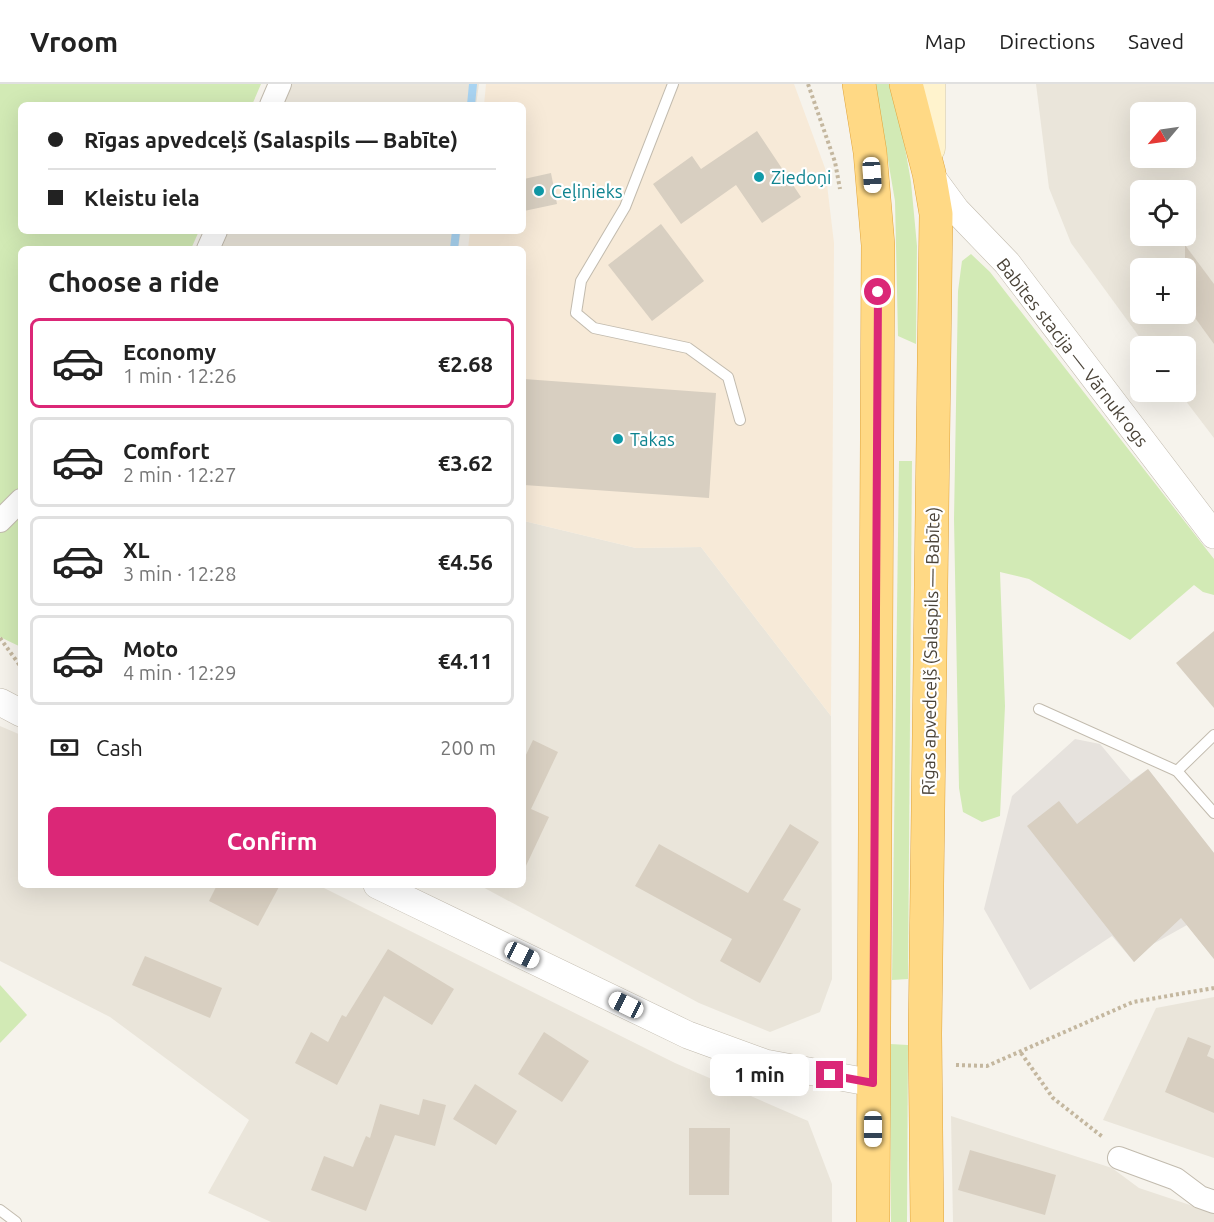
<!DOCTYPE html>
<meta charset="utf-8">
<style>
body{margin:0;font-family:Ubuntu,sans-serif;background:#f2f2f2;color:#222;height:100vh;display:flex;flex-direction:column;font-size:22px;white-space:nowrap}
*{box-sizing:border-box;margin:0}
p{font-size:20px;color:#767676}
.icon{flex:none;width:33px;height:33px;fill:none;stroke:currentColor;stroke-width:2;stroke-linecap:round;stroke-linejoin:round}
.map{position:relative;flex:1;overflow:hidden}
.drawer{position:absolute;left:18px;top:162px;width:508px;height:642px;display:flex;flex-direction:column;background:#fff;border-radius:9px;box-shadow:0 6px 24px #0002}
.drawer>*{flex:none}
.top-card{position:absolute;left:18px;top:18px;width:508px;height:132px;border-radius:9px;box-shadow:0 6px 24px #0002;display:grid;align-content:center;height:132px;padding:0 30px;background:#fff}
.needle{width:39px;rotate:241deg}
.controls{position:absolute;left:1130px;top:18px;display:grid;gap:12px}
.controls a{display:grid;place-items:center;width:66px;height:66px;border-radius:9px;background:#fff;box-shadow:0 6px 24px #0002;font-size:30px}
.end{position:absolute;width:27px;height:27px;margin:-14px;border:8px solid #db2777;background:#fff;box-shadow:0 0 0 3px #fff}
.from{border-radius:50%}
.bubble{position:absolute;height:42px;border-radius:9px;background:#fff;box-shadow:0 6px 24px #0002;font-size:20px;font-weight:600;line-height:42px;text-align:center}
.car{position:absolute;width:18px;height:36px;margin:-18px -9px;border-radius:8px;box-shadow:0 0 4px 2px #0007;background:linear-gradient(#fff 24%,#345 0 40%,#fff 0 76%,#345 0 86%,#fff 0)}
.top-card b{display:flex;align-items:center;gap:21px;height:57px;font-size:22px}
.top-card b+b{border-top:2px solid #e0e0e0}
.top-card i{width:15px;height:15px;background:#222}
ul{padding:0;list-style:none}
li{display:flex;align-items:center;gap:18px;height:90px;margin:0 12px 9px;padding:0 18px;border:3px solid #e0e0e0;border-radius:9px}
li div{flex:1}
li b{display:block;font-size:22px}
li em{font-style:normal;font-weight:600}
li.active{border-color:#db2777}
li>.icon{width:54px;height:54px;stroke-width:1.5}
h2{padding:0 30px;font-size:27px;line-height:72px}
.pay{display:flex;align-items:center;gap:15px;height:66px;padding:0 30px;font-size:22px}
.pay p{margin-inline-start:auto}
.button{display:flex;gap:12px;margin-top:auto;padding:12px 30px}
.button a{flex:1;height:69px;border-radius:9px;background:#db2777;color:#fff;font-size:24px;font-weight:600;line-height:69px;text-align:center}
header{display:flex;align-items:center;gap:36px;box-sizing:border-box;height:84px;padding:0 30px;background:#fff;border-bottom:2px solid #e0e0e0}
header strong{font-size:28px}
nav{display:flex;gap:33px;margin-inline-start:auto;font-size:21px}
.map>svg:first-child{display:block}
.residential{fill:#eae5da;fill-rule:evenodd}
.commercial{fill:#f7ead8}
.industrial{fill:#e6e2dd}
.green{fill:#d2eab5}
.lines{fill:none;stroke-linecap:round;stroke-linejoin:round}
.stream{stroke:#a9d4f2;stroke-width:8}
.building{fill:#d8cfc1}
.service-casing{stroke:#c2bbae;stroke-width:12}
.minor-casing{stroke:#c2bbae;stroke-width:24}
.tertiary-casing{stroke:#c2bbae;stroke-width:28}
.secondary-casing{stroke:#d6c79b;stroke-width:33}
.trunk-casing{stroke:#e0a43c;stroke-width:34}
.path{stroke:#c4b79f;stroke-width:4;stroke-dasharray:3 3;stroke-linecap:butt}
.service{stroke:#fff;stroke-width:10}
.minor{stroke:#fff;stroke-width:22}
.tertiary{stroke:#fff;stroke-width:27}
.secondary{stroke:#fff3cd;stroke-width:32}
.trunk{stroke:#ffd985;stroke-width:33}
.route{stroke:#db2777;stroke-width:8}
.culture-dot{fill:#0f9aa8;stroke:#fff;stroke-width:2}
.labels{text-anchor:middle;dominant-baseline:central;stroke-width:4.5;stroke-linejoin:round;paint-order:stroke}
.culture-label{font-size:18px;fill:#0d838f;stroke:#fff;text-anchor:start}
.street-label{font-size:18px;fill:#4b4439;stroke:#fff}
</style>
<header>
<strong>Vroom</strong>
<nav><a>Map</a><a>Directions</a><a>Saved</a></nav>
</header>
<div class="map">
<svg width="1214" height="1138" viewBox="0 0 1214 1138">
<rect width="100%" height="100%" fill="#f6f3ec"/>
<g class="residential">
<polygon points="291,0 479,0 476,21 282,21"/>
<path d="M1036 0H1214V354L1179 308H1185V262H1146L1071 159 1049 104ZM1140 28H1185V74H1140ZM1140 106H1185V152H1140ZM1140 184H1185V230H1140Z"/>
<polygon points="228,147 461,147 458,165 220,165"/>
<polygon points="524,437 636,464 701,463 831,632 832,895 820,928 770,948 699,919 479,801 524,801"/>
<polygon points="0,642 21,651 21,801 318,801 675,979 808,1037 832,1100 832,1138 271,1138 208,1109 249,1036 110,933 0,877"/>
<polygon points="1214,913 1214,1074 1103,1036 1156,924"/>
<polygon points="951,1032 1112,1084 1139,1104 1214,1129 1214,1138 953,1138"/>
</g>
<polygon class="commercial" points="486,0 794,0 825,84 834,159 831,632 701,463 636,464 524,437 524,165 468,165 470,147 524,147 524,21 484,21"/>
<polygon class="industrial" points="1075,655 1100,660 1131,697 1148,685 1214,769 1214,875 1187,841 1153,860 1134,878 1112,852 1030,906 984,825 1012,712"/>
<g class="green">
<polygon points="0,0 261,0 252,21 21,21 21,147 199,147 191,165 21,165 21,563 0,553"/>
<polygon points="875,0 894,0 911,98 917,162 916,260 898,252 895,117"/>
<polygon points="971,170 990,188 1214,475 1214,511 1203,508 1194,501 1130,556 1029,495 1000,488 1005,622 1000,732 982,738 963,728 959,704 954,435 958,207 962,177"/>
<polygon points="899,377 912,377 908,895 892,896"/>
<polygon points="0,901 27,931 0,959"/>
<polygon points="890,960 908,961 907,1138 891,1138"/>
</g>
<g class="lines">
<g class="stream">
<polyline points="471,21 473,0"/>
<polyline points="454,165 456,147"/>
</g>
</g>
<g class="building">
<polygon points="757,47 801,113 762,139 736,101 681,140 653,100 692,72 701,85"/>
<polygon points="551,89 557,120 524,127 524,95"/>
<polygon points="661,140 704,197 652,237 608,181"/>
<polygon points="1185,161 1214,200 1214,260 1185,220"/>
<polygon points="524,295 716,309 709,414 524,401"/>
<polygon points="1214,547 1214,624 1176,579"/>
<polygon points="533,656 558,668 531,725 549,733 524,786 524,675"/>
<polygon points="1148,685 1214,769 1214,875 1181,834 1134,878 1027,742 1059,717 1077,740"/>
<polygon points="790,740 819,758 783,816 801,825 760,899 720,877 732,855 635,802 659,760 748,809"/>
<polygon points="217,801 280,801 258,842 209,817"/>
<polygon points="388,865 454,905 432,941 384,912 337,1001 295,979 311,948 328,958 342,931 346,933"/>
<polygon points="145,872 222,904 210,934 132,901"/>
<polygon points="544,948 589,977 562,1018 518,990"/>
<polygon points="1188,953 1211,962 1207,972 1214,975 1214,1029 1165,1008"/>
<polygon points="475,1000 517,1027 496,1061 453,1035"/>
<polygon points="423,1015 446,1021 435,1062 395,1051 366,1127 311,1106 324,1072 353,1083 366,1052 370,1054 380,1020 419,1031"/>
<polygon points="689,1044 730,1044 729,1111 689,1111"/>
<polygon points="970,1066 1056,1091 1045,1131 958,1106"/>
</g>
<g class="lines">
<g class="service-casing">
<g id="service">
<polyline points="673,0 625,123 581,197 576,229 594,244 688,264 728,293 740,336"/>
<polyline points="1039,625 1177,687 1214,729"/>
<polyline points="1177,687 1214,651"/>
<polyline points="0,1126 16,1138"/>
</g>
</g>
<g class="minor-casing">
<g id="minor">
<polyline points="271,21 280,0"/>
<polyline points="208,165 216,147"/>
<polyline points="0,437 21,416"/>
<polyline points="1119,1074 1176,1095 1200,1113 1214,1118"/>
</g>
</g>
<g class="tertiary-casing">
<g id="tertiary">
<polyline points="931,92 956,126 1007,179 1214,451"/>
<polyline points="0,618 21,629"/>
<polyline points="377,801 688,951 765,979 873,999"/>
</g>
</g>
<g class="secondary-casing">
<polyline id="secondary" points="929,64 929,0"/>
</g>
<g class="trunk-casing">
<g id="trunk">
<polyline points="859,0 870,68 878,161 873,1138"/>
<polyline points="906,0 929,89 936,130 925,950 927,1138"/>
</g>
</g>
<g class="path">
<polyline points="808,0 835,78 840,105"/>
<polyline points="0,554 21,583"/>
<polyline points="1021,969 1053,1014 1104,1054"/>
<polyline points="956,981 987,982 1133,918 1214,904"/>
</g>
<use href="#service" class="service"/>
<use href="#minor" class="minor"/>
<use href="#tertiary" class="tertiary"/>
<use href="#secondary" class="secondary"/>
<use href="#trunk" class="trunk"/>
</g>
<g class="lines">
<polyline class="route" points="830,991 873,999 878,208"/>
</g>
<g class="culture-dot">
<circle cx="759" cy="93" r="6"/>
<circle cx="539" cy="107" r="6"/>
<circle cx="618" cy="355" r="6"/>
</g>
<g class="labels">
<g class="culture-label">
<text x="771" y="93">Ziedoņi</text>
<text x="551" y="107">Ceļinieks</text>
<text x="630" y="355">Takas</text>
</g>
<g class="street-label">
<text transform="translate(1073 268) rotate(52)">Babītes stacija — Vārnukrogs</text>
<text transform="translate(930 567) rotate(-89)">Rīgas apvedceļš (Salaspils — Babīte)</text>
</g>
</g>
</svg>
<div class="controls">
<a><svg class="needle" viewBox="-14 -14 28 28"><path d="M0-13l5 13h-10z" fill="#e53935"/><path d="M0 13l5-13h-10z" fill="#767676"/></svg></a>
<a><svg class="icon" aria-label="locate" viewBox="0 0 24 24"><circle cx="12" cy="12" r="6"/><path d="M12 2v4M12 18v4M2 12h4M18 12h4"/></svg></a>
<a>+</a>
<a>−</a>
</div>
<i class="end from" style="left:878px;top:208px"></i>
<i class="end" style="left:830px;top:991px"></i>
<div class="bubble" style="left:710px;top:970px;width:99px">1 min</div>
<i class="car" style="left:872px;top:91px;rotate:176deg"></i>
<i class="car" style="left:522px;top:871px;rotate:116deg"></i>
<i class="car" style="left:626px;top:921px;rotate:296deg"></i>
<i class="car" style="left:873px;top:1045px;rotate:180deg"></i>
<div class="top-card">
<b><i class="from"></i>Rīgas apvedceļš (Salaspils — Babīte)</b>
<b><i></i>Kleistu iela</b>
</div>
<section class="drawer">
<h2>Choose a ride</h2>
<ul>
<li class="active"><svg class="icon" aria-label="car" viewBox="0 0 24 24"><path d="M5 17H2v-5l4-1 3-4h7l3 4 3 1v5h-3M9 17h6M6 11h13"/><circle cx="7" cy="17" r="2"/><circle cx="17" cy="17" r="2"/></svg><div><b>Economy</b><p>1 min · 12:26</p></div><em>€2.68</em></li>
<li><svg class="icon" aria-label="car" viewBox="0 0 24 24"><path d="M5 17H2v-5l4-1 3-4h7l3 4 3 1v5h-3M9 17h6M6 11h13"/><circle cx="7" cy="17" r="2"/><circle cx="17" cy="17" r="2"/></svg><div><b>Comfort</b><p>2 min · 12:27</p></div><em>€3.62</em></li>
<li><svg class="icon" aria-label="car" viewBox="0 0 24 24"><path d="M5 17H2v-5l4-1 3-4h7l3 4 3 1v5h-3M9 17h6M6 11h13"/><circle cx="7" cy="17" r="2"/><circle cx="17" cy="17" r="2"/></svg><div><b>XL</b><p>3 min · 12:28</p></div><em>€4.56</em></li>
<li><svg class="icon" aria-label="car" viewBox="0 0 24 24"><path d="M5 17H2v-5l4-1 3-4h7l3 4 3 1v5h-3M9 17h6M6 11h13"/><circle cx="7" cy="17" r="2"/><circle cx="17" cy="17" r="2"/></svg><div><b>Moto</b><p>4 min · 12:29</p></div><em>€4.11</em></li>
</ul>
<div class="pay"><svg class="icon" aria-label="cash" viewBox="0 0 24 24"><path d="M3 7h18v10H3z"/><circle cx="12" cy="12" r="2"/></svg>Cash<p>200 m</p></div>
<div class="button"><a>Confirm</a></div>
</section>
</div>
